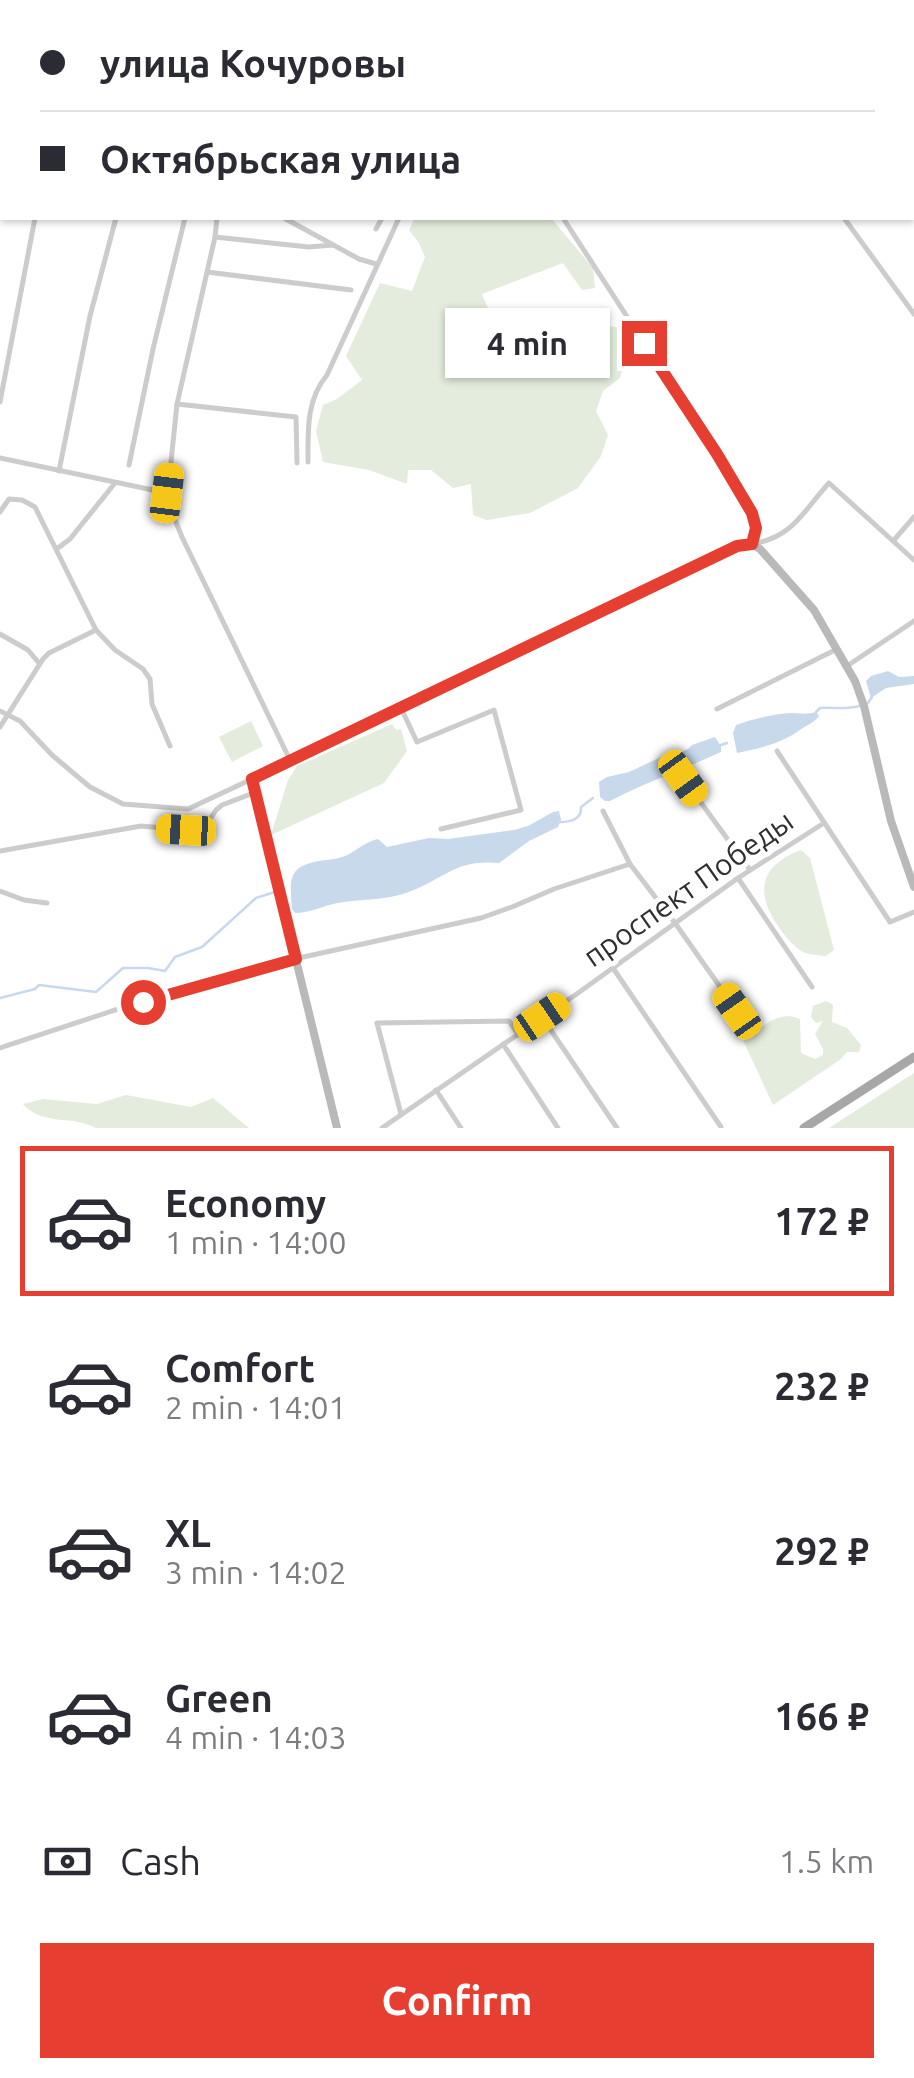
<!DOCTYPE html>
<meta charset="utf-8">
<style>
body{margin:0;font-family:Ubuntu,sans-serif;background:#f2f2f3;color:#2b2b33;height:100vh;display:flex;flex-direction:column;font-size:38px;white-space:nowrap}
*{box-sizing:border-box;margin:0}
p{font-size:32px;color:#7c7c81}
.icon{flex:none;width:55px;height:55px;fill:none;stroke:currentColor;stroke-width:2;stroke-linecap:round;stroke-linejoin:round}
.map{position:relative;height:1128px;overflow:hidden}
.side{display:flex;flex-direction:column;background:#fff;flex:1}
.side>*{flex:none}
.guide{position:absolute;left:0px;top:0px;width:915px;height:220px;box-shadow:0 2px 8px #0004;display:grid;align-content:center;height:220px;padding:0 40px;background:#fff}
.end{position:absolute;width:45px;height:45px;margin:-22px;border:12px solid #e63e30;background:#fff;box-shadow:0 0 0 5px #fff}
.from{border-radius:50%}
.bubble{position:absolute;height:70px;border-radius:0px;background:#fff;box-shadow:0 2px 8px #0004;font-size:32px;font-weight:600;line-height:70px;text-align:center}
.car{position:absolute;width:30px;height:60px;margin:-30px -15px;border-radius:12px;box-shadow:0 0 8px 2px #0007;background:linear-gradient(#f5c518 24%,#345 0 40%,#f5c518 0 76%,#345 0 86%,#f5c518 0)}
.guide b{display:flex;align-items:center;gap:35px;height:95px;font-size:38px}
.guide b+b{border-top:2px solid #e1e1e2}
.guide i{width:25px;height:25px;background:#2b2b33}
ul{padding:18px 0 0;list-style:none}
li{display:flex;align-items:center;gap:30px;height:150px;margin:0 20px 15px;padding:0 20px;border:5px solid transparent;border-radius:0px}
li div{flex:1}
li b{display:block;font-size:38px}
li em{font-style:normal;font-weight:600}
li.on{border-color:#e63e30}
li>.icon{width:90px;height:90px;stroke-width:1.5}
.pay{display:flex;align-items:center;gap:25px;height:110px;padding:0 40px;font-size:38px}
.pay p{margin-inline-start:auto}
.primary-button{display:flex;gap:20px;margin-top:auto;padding:20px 40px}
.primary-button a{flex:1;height:115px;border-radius:0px;background:#e63e30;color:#fff;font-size:40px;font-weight:600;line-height:115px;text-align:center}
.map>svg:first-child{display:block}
.green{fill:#e3ecdd}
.water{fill:#c9d9ec}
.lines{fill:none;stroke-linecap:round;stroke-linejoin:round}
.stream{stroke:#c9d9ec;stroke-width:2.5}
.street{stroke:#ccc;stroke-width:5}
.secondary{stroke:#b9b9b9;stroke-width:8}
.primary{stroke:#a7a7a7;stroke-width:9}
.route{stroke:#e63e30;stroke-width:12}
.labels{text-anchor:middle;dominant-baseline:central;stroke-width:10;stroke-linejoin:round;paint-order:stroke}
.street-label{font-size:30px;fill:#2f2f2f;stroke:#fff}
</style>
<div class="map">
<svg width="914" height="1128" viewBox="0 0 914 1128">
<rect width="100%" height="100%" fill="#fff"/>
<g class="green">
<polygon points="415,218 551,218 593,268 595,288 582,290 563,263 482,294 505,348 585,322 634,330 620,378 603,391 596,411 608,435 601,456 578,488 530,513 487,520 473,515 471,484 453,488 431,470 408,470 407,484 369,470 323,462 316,431 323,405 337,399 362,380 346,356 380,283 412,291 425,257 419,243 409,230"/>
<polygon points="251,721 263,746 232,762 219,737"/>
<polygon points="392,724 396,730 401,729 407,751 384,783 271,835 288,780 297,766"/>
<path d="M801 850 810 858 834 950 826 956C819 955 809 955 803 952 792 946 783 933 776 923 754 889 763 864 801 850Z"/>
<path d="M826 1001 833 1005 832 1022 847 1028 861 1045 859 1052H847L841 1059 773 1105 743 1040C762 1028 778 1009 800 1019L801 1053 815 1059 823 1055V1049L815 1034 823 1021 816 1023 811 1017 813 1006Z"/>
<polygon points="914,1073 914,1128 829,1128"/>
<path d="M126 1095 191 1107 213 1098 249 1128H96C72 1115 42 1126 23 1104L43 1099 97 1104Z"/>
</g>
<g class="water">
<polygon points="888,671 899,677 914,676 914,684 886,688 871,698 866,681 871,676"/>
<path d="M816 712 819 716C813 724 808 724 800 730 780 744 761 748 737 753L733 733 736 725C752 719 771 715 789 713 799 713 806 715 816 712Z"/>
<path d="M715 737 721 746V752C685 769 646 782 610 801H605L600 797 599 782 607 777 629 772 663 756H673L688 749 692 745Z"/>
<path d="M559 811 561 820 558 827 529 841 499 863C456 859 447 877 411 891 384 902 359 898 333 904 320 907 309 913 295 913L292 909C289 875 289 865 326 860 332 859 336 859 342 857 356 853 361 843 378 839L387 847 429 838 448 839 514 830 528 826 553 812Z"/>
</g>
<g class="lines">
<g class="stream">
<polyline points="81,0 82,2"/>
<polyline points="868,703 872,697"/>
<path d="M816 712 820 708C835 707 845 710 859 706"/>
<polyline points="721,745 727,743"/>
<path d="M560 822C571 822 582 819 581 807L593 798"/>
<polyline points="0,998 35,989 39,985 96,992 123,968 148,968 165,971 175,957 202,947 256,898 275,892"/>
</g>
<g class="street">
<polyline points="383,0 388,2"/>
<polyline points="449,0 451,2"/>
<polyline points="496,0 497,2"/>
<polyline points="547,0 548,2"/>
<polyline points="245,2 247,0"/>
<polyline points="217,218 215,237 177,404 167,500 182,537 290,760"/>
<polyline points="284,218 359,259 376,264"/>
<path d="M563 218 737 486C748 506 760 522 752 544 794 537 803 511 829 483L914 560"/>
<polyline points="844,218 914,314"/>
<polyline points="376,229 382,218"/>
<polyline points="215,237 309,247 333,245"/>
<polyline points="207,272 351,290"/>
<polyline points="0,402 35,218"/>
<polyline points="177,404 296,417 297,463"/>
<polyline points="0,458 167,493"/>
<path d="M308 462C308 431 306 400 327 375L399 218"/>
<polyline points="129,465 153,349 185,218"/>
<polyline points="59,471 90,316 116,218"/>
<polyline points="0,512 9,499 22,500 35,507 96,630 115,650 143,669 150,679 152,704 170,746"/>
<polyline points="894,540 914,517"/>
<polyline points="58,548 70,539 115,483"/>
<polyline points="0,634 28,650 39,663"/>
<polyline points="847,666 914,621"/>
<polyline points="401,708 417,742 494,710 521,810 441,829"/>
<polyline points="717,709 837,649"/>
<polyline points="0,711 20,721 52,755 90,787 123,804 188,809 252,779"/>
<polyline points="0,727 43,659 49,653 96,630"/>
<polyline points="777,751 890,922 914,912"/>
<polyline points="683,778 750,870"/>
<polyline points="603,811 630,864 675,923 737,1011"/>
<polyline points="0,851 141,826 187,830 200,827 207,824 216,810 222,805 256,792"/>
<polyline points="738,878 812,987"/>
<polyline points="0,891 24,900 47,903"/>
<polyline points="613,968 721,1127"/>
<polyline points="542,1017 617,1128"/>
<polyline points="503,1044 558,1128"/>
<polyline points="0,1048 112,1011 276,963 481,918 512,907 554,889 630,864"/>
<polyline points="436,1090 461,1128"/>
<polyline points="401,1114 377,1023 509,1021 518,1034"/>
<polyline points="382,1128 578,993 738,878 824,823"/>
</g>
<polyline class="secondary" points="337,1128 252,779 737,546 752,544 760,549 814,610 855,681 864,706 891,821 914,887"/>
<polyline class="primary" points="804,1128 914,1057"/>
</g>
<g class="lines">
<polyline class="route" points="143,1002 296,959 252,779 737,546 752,544 756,528 752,513 717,454 644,343"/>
</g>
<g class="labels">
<g class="street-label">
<text transform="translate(688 888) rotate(-35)">проспект Победы</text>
</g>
</g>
</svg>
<i class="end from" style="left:143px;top:1002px"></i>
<i class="end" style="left:644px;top:343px"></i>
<div class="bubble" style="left:445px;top:308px;width:165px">4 min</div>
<i class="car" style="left:167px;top:493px;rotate:7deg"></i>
<i class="car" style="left:683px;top:778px;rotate:144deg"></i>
<i class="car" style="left:186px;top:830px;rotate:273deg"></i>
<i class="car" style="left:737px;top:1011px;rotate:325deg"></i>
<i class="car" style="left:542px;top:1017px;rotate:56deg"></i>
<div class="guide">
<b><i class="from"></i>улица Кочуровы</b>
<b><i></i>Октябрьская улица</b>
</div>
</div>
<section class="side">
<ul>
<li class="on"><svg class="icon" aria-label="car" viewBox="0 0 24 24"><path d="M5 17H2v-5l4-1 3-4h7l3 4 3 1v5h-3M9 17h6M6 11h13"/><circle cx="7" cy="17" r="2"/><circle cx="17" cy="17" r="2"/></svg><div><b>Economy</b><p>1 min · 14:00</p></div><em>172 ₽</em></li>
<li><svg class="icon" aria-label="car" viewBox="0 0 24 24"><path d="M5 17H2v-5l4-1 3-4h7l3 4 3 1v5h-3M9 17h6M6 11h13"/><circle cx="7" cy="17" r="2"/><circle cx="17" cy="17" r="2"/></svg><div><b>Comfort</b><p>2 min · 14:01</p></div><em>232 ₽</em></li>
<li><svg class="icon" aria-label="car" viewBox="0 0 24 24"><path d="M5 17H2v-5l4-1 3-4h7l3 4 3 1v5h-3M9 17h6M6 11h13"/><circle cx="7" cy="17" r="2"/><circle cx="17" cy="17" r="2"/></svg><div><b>XL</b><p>3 min · 14:02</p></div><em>292 ₽</em></li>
<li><svg class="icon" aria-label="car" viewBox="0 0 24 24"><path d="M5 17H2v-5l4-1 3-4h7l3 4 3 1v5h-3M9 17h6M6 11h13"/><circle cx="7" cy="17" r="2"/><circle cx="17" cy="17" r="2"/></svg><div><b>Green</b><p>4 min · 14:03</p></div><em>166 ₽</em></li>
</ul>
<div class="pay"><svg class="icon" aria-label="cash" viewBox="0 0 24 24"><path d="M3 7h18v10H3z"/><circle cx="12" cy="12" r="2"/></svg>Cash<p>1.5 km</p></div>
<div class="primary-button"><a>Confirm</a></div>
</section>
